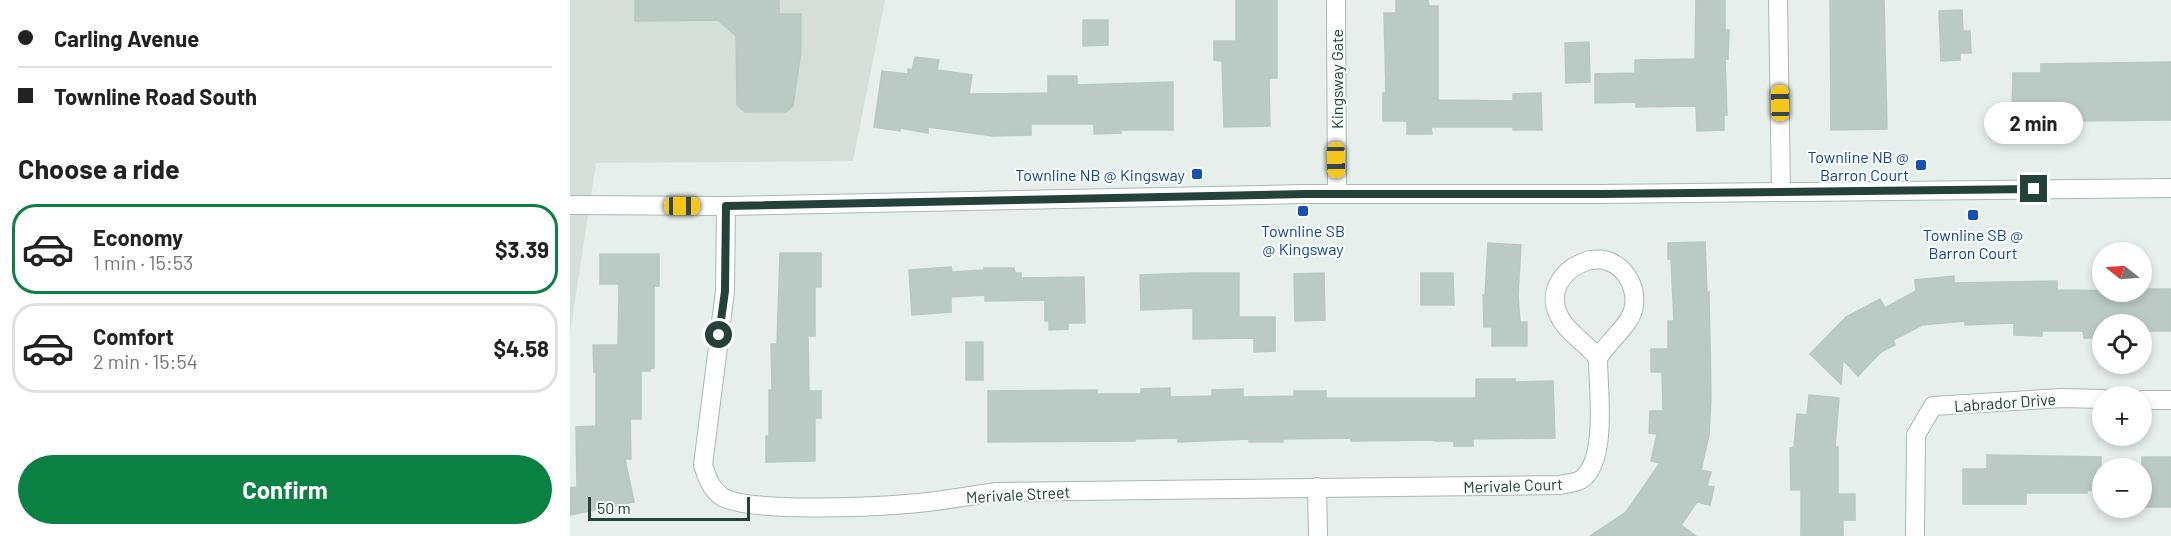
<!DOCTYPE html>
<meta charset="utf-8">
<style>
body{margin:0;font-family:Barlow,sans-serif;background:#f2f2f2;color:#222;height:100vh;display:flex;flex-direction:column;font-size:22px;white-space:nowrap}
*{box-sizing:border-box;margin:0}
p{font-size:20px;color:#767676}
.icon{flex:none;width:33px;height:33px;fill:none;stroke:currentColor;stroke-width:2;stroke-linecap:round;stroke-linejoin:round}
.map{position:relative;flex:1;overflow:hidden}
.panel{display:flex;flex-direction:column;background:#fff;width:570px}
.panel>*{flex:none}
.guide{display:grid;align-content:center;height:132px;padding:0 18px;background:#fff}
.needle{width:39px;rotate:287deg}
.buttons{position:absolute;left:1522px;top:242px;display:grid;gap:12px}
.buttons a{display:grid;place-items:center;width:60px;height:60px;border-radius:50%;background:#fff;box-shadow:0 3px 9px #0003;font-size:30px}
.scale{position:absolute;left:18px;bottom:15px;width:162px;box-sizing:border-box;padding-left:6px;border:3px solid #24423a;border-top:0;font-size:16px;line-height:21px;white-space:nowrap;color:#24423a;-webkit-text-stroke:4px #f7fbf9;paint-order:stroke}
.end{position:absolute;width:27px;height:27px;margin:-14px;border:8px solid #24423a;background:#fff;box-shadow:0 0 0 3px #fff}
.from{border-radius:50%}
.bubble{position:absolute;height:42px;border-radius:21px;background:#fff;box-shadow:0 3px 9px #0003;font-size:20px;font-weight:700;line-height:42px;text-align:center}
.car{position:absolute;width:18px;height:36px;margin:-18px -9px;border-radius:8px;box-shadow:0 0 4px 2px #0007;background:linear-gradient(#f5c518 24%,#345 0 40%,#f5c518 0 76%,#345 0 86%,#f5c518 0)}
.guide b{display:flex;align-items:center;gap:21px;height:57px;font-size:22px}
.guide b+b{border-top:2px solid #e0e0e0}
.guide i{width:15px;height:15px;background:#222}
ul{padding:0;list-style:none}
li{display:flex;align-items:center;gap:18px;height:90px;margin:0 12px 9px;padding:0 6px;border:3px solid #e0e0e0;border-radius:24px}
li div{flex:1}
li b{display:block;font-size:22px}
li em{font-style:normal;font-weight:700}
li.current{border-color:#0b8043}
li>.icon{width:54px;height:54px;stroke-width:1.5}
h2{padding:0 18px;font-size:27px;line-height:72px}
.cta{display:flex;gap:12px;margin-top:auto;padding:12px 18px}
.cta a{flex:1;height:69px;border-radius:36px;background:#0b8043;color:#fff;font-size:24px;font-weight:700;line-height:69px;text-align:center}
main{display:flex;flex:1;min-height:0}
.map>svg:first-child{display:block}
.built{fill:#d4dfda}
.building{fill:#bbcac4;stroke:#b8c9c2;stroke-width:1.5}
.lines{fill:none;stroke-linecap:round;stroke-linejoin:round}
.street-casing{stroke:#a8b8b2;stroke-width:20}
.secondary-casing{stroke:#a4bbb3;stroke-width:20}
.street{stroke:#fff;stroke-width:18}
.secondary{stroke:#fff;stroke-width:18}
.route{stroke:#24423a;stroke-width:8}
.transit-dot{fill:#1a4fb4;stroke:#f7fbf9;stroke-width:2}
.labels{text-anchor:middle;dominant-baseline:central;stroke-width:4.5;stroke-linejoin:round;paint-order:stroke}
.street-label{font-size:16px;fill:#24423a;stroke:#f7fbf9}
.transit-label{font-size:16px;fill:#164399;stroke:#f7fbf9;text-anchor:end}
</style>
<main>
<section class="panel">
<div class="guide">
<b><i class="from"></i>Carling Avenue</b>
<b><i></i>Townline Road South</b>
</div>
<h2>Choose a ride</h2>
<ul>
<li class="current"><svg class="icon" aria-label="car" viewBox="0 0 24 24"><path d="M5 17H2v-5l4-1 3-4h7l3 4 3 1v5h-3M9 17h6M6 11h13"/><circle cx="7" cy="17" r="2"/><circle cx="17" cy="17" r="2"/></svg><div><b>Economy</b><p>1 min · 15:53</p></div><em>$3.39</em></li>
<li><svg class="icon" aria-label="car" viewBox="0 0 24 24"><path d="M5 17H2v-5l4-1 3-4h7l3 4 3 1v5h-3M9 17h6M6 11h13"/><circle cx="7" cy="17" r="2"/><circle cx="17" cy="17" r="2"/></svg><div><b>Comfort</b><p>2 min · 15:54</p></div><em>$4.58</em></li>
</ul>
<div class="cta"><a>Confirm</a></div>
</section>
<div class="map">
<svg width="1601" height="536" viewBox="0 0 1601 536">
<rect width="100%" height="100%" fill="#e6efeb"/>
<polygon class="built" points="0,0 315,0 283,161 26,163 0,333"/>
<g class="building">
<polygon points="65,0 209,0 209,14 231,14 231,51 223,106 216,112 175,112 167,105 166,36 148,20 65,21"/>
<polygon points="666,0 707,0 707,78 699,78 700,126 654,127 652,61 644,60 644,41 666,41"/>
<polygon points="826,0 858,0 859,6 868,6 868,100 943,101 943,94 971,93 972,130 943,130 943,127 861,127 862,134 837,134 837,121 813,121 813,93 816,93 814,13 826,13"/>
<polygon points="1126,0 1155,0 1155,30 1159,30 1158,59 1155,59 1157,115 1154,115 1154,130 1127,131 1126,106 1066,107 1066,102 1025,103 1025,74 1065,73 1065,60 1125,59"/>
<polygon points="1260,0 1314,0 1317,129 1261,130"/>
<polygon points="1392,10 1393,31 1400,31 1401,53 1390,53 1390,60 1371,61 1369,11"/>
<polygon points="513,20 538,20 538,45 513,46"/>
<polygon points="1019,42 1020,82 996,83 995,43"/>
<polygon points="345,57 369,60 367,70 402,75 399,94 478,93 478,76 507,76 507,85 603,82 603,130 551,130 551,133 524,134 524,124 461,124 461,135 423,136 358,127 358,133 330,128 330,131 304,127 312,71 338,74 338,69 342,70"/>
<polygon points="1601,62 1601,120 1498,121 1498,111 1442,111 1443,73 1471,73 1471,64"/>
<polygon points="1135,242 1137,292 1139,292 1141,398 1139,435 1131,470 1141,472 1137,486 1144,487 1140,505 1127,502 1111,525 1126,536 1020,536 1056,512 1090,463 1081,461 1087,434 1079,433 1080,411 1093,411 1092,372 1081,372 1081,349 1098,349 1098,321 1104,321 1101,259 1098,259 1098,243"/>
<polygon points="918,243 951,245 948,295 950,322 957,322 957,346 922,346 922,327 914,327 913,295 915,295"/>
<polygon points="210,253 251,253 251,287 245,287 245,336 238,336 239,391 251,391 251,418 245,418 245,461 196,462 196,436 199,436 199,390 202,390 201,344 207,344"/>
<polygon points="30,254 89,254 89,286 84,286 84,368 80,369 80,371 71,371 71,419 60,419 61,459 55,459 64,502 0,515 0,488 7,487 6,427 26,426 26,372 24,372 23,345 48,345 49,286 48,284 30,284"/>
<polygon points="381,267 382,272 414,270 414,268 444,268 445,273 451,273 451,278 514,277 515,323 498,323 498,329 479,330 479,321 475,321 475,300 415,301 415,295 381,297 381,312 342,315 339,270"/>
<polygon points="624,273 669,273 669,317 705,317 705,351 684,352 684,338 623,339 623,308 571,310 570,275"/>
<polygon points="754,273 755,320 725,321 724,274"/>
<polygon points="851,273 883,273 884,305 851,305"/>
<polygon points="1384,276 1384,283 1487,281 1487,290 1572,291 1572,289 1601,289 1601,331 1572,331 1572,324 1532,324 1532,338 1514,338 1513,331 1472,331 1472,336 1444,335 1444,323 1395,325 1395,321 1352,325 1323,340 1325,345 1311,352 1288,376 1273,360 1271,384 1240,354 1276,317 1310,299 1315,308 1346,291 1345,280"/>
<rect x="396" y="342" width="17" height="38"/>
<polygon points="906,379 945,379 945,382 983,381 985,438 903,439 903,446 884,446 884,441 865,441 865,440 781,441 781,438 713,439 713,442 679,442 679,439 608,442 607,438 565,439 565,441 418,442 418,391 527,390 527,394 571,394 571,389 600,388 600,397 642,396 642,390 673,389 673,397 724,396 724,391 756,391 756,398 906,398"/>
<polygon points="1239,395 1269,398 1265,447 1268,447 1268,494 1285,494 1285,520 1273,520 1273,536 1231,536 1231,490 1221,490 1220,448 1224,447 1227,414 1237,415"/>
<polygon points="1417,455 1531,457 1531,491 1517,490 1517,493 1456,493 1456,504 1393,504 1393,469 1417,469"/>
<rect x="1572" y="457" width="29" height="50"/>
</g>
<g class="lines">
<g class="street-casing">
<g id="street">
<polyline points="766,0 767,194"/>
<polyline points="1208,0 1211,192"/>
<path d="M156 206 155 291 133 465C137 477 140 488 151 496 175 513 302 507 337 504 367 502 397 496 427 492L990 485C997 483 1007 483 1012 479 1038 459 1028 389 1028 358"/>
<path d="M1020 260C1024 260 1030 259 1034 260 1060 266 1073 299 1058 321 1049 334 1037 344 1028 358 1018 345 999 333 992 321 974 293 992 268 1020 260Z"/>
<polyline points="1572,400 1601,400"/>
<polyline points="747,487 748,536"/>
<polyline points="1345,536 1346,435 1363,406 1492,398 1533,399"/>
</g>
</g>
<g class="secondary-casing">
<polyline id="secondary" points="0,205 156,206 735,194 1031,194 1601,188"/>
</g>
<use href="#street" class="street"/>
<use href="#secondary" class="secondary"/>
</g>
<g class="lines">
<polyline class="route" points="149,335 155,291 156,206 735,194 1031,194 1464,189"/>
</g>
<g class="transit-dot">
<rect x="1345" y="159" width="12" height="12" rx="3"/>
<rect x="621" y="168" width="12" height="12" rx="3"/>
<rect x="727" y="205" width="12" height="12" rx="3"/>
<rect x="1397" y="209" width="12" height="12" rx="3"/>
</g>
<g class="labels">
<g class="street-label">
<text transform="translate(766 79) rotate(-90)">Kingsway Gate</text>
<text transform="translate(1435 402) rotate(-4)">Labrador Drive</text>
<text transform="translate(943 485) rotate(-2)">Merivale Court</text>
<text transform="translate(448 494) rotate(-3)">Merivale Street</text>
</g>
<g class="transit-label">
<text x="1339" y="156">Townline NB @<tspan x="1339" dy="18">Barron Court</tspan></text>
<text x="615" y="174">Townline NB @ Kingsway</text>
<text x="733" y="230" text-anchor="middle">Townline SB<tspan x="733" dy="18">@ Kingsway</tspan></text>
<text x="1403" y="234" text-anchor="middle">Townline SB @<tspan x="1403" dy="18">Barron Court</tspan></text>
</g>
</g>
</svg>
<div class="buttons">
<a><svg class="needle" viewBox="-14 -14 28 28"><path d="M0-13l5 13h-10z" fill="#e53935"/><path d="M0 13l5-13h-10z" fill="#767676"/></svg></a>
<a><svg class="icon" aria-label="locate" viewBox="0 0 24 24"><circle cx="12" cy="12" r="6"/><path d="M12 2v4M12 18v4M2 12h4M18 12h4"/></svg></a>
<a>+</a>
<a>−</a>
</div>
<div class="scale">50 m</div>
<i class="end from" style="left:149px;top:335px"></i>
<i class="end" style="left:1464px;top:189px"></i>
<div class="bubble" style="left:1414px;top:102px;width:99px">2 min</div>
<i class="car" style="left:1210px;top:103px;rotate:359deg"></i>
<i class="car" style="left:766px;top:160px;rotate:179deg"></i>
<i class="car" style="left:112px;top:206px;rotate:90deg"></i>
</div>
</main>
